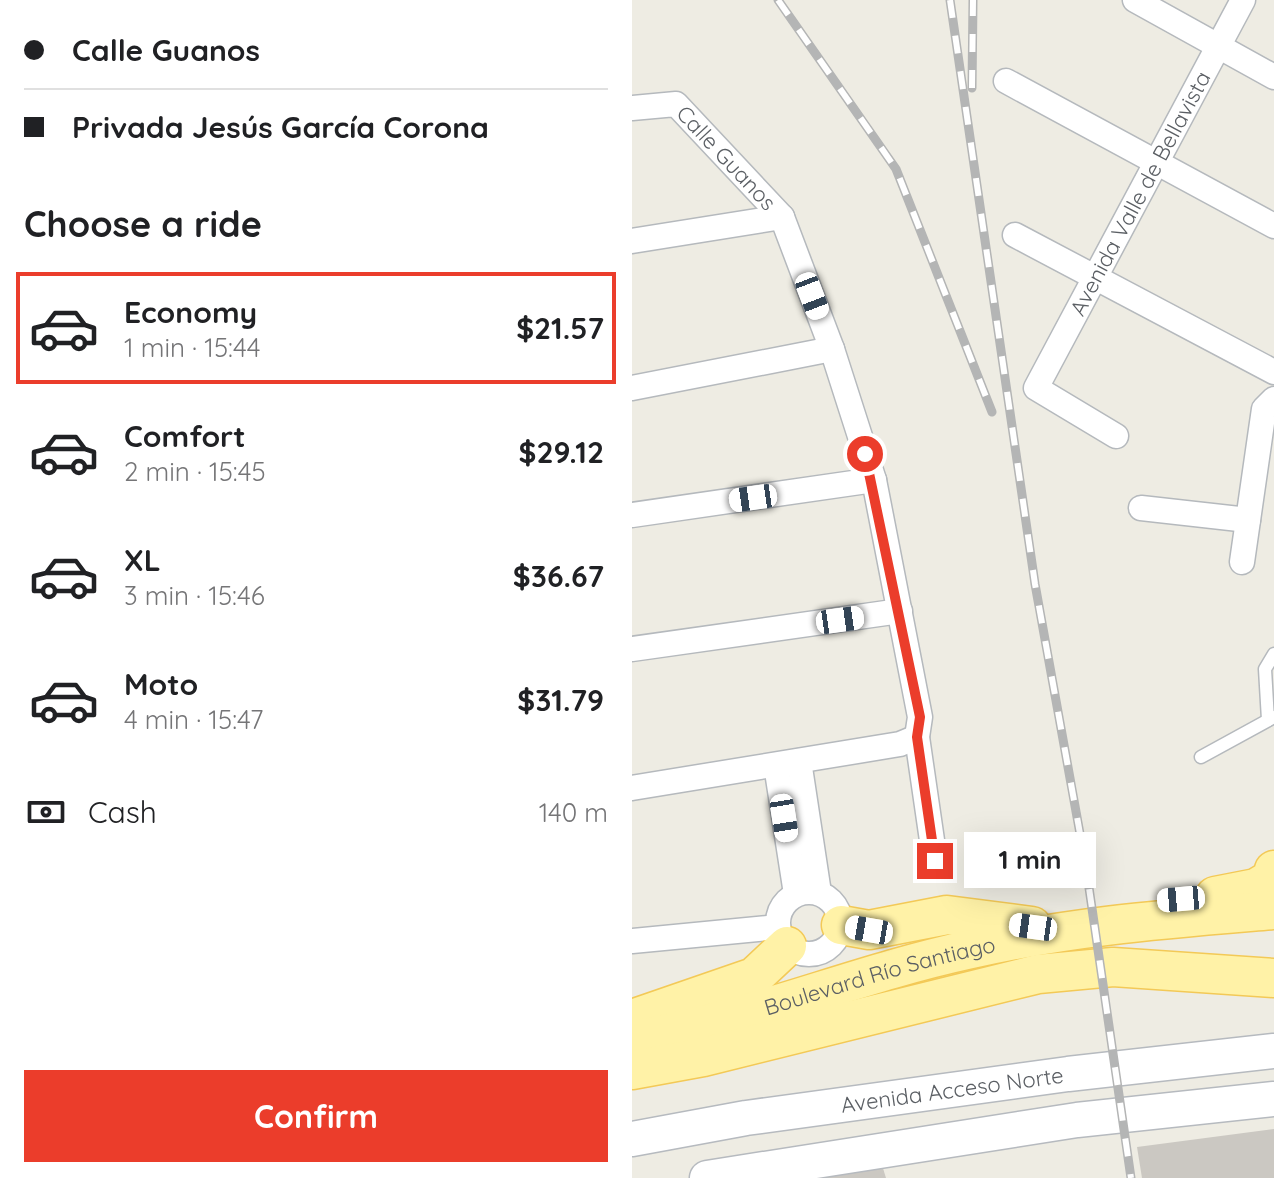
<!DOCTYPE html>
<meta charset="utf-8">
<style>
body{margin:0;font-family:Quicksand,sans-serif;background:#f6f6f6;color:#202124;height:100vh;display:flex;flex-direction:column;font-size:30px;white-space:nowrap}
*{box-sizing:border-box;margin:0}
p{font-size:26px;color:#757577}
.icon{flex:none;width:44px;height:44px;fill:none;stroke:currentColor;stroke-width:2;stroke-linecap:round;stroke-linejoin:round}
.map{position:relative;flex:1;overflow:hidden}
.panel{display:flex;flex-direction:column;background:#fff;width:632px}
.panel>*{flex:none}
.guide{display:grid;align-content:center;height:176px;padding:0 24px;background:#fff}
.end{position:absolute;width:36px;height:36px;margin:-18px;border:10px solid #eb3d2b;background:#fff;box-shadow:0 0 0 4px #fff}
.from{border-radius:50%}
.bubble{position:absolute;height:56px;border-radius:0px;background:#fff;box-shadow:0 8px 32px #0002;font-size:26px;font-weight:700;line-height:56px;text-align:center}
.car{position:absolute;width:24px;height:48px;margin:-24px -12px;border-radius:10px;box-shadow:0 0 6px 2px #0007;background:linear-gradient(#fff 24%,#345 0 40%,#fff 0 76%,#345 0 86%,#fff 0)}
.guide b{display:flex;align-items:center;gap:28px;height:76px;font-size:30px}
.guide b+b{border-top:2px solid #e0e0e0}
.guide i{width:20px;height:20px;background:#202124}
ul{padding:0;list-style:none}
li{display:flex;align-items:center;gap:24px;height:112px;margin:0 16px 12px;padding:0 8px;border:4px solid transparent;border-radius:0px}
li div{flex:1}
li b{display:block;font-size:30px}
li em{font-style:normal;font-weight:700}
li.selected{border-color:#eb3d2b}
li>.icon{width:72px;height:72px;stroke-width:1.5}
h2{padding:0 24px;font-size:36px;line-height:96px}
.pay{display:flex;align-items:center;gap:20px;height:88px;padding:0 24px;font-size:30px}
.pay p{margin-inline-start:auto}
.button{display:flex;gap:16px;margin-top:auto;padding:16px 24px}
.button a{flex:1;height:92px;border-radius:0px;background:#eb3d2b;color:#fff;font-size:32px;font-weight:700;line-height:92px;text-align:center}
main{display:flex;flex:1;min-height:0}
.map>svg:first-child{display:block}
.building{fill:#cbc8c2}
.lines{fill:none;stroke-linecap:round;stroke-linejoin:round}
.lane-casing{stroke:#b5b9bd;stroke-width:15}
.street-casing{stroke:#b5b9bd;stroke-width:27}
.secondary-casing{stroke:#b6babf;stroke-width:37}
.primary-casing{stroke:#f3c957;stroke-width:41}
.lane{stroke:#fff;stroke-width:12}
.street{stroke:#fff;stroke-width:24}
.secondary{stroke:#fff;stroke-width:34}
.primary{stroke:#fff2a7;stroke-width:38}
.rail-casing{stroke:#b4b5b5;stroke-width:9}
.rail{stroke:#fff;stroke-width:6;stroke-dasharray:18;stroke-linecap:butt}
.route{stroke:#eb3d2b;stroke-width:10}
.labels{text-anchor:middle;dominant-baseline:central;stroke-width:6;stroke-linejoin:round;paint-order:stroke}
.street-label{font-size:22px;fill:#5b5f64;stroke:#fff}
</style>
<main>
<section class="panel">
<div class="guide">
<b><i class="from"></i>Calle Guanos</b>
<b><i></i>Privada Jesús García Corona</b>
</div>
<h2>Choose a ride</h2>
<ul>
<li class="selected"><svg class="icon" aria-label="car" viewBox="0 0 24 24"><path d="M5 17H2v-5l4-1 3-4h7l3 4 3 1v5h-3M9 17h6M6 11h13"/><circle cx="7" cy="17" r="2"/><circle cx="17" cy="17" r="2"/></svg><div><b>Economy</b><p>1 min · 15:44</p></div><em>$21.57</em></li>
<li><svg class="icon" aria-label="car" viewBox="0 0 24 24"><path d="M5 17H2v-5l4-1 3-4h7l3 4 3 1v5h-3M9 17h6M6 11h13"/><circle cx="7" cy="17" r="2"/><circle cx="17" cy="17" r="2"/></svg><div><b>Comfort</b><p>2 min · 15:45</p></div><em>$29.12</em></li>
<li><svg class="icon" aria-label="car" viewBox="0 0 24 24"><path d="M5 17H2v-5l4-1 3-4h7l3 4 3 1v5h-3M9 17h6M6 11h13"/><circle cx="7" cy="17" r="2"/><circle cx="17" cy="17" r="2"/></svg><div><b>XL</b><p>3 min · 15:46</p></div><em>$36.67</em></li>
<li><svg class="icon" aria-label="car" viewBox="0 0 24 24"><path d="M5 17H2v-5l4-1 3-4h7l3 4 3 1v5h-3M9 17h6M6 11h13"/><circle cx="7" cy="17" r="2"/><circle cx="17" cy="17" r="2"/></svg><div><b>Moto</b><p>4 min · 15:47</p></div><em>$31.79</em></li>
</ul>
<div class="pay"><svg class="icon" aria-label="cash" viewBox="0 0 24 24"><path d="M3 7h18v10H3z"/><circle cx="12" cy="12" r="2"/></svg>Cash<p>140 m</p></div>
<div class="button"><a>Confirm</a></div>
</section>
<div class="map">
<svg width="642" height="1178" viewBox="0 0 642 1178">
<rect width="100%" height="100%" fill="#eeece3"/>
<g class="building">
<polygon points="642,1129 642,1178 510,1178 505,1147"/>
<polygon points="246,1152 254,1178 169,1178"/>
</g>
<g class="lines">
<g class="lane-casing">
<g id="lane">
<polyline points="636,720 633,669 642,654"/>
<polyline points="569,757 642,717"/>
</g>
</g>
<g class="street-casing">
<g id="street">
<polyline points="503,0 642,77"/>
<polyline points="374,81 642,226"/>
<path id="s1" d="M0 108 44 104 150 217 200 349 242 480 288 717 285 737 303 861"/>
<polyline points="383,235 642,372"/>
<polyline points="0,241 150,217"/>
<polyline points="0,388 200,349"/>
<path id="s2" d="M484 436 404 388 611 0"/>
<polyline points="509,508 616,520"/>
<polyline points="0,515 242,480"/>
<polyline points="610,562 632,409 642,399"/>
<polyline points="0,649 268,611"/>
<polyline points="167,761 187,893"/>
<polyline points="144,765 164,894"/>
<polyline points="0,788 268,744 285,737"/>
<circle cx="177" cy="923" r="31"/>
<polyline points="0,941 146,927"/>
</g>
</g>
<g class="secondary-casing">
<g id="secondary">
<path id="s3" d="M0 1139 114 1118 436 1074 642 1051"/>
<polyline points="75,1178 445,1120 642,1099"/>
</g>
</g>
<g class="primary-casing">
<g id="primary">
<polyline points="583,896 624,888 639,879 642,870"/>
<polyline points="209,925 237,930 315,915 400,926"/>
<polyline points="0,1019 122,977 155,946"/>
<path id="s4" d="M0 1040C116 1021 221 975 335 950 439 926 536 919 642 910"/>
<polyline points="0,1070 71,1057 406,974 481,967 642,978"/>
</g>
</g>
<use href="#lane" class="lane"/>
<use href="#street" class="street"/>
<use href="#secondary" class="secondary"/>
<use href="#primary" class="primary"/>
<g class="rail-casing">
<g id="rail">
<polyline points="146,0 264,169 360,412"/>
<polyline points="318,0 403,584 454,867 499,1178"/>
<polyline points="340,88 341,0"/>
</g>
</g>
<use href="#rail" class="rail"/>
</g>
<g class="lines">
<polyline class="route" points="233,454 288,717 285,737 303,861"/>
</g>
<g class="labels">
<g class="street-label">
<text stroke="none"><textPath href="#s1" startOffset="118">Calle Guanos</textPath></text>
<text stroke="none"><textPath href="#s2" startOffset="314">Avenida Valle de Bellavista</textPath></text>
<text stroke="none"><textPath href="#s4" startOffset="256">Boulevard Río Santiago</textPath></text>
<text stroke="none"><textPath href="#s3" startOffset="324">Avenida Acceso Norte</textPath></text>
</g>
</g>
</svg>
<i class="end from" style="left:233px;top:454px"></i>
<i class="end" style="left:303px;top:861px"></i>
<div class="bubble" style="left:332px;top:832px;width:132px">1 min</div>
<i class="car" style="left:180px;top:296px;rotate:159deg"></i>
<i class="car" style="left:121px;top:498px;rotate:262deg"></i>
<i class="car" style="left:208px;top:620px;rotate:82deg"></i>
<i class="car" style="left:152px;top:818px;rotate:171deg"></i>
<i class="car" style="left:549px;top:899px;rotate:265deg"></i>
<i class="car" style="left:401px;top:927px;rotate:278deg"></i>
<i class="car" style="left:237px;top:930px;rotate:280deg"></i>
</div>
</main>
